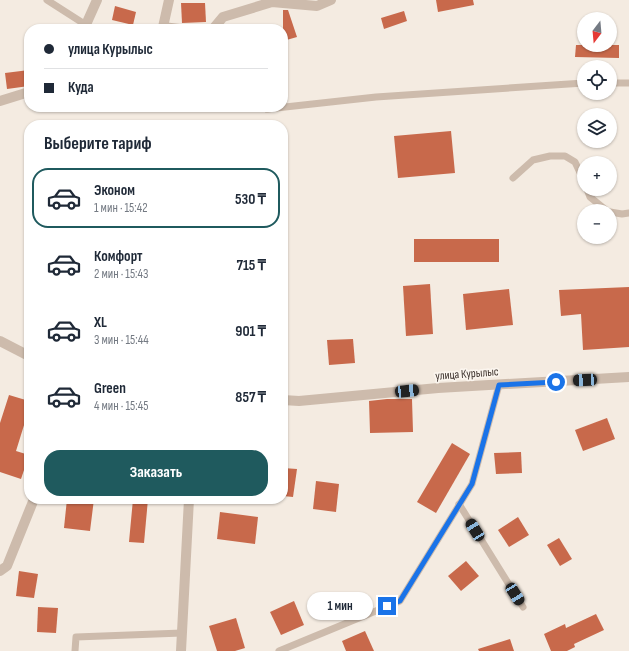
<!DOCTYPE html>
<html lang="ru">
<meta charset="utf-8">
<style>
body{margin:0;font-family:"Sofia Sans Condensed",sans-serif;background:#f2f2f3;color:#1f2937;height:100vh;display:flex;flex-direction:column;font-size:15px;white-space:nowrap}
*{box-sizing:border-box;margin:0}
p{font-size:13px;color:#747a83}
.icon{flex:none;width:22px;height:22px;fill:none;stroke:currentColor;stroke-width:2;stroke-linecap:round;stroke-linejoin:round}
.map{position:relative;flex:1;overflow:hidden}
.details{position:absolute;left:24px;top:120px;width:264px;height:384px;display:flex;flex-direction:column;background:#fff;border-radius:16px;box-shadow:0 1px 3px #0004}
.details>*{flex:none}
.hud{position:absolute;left:24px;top:24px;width:264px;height:88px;border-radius:16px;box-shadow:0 1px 3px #0004;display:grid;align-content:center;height:88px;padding:0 20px;background:#fff}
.needle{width:26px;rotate:196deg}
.buttons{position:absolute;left:577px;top:12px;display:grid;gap:8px}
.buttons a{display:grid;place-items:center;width:40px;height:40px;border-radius:50%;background:#fff;box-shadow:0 1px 3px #0004;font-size:20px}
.end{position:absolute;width:18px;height:18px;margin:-9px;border:5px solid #1a73e8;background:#fff;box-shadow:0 0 0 2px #fff}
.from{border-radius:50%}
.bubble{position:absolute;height:28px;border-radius:14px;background:#fff;box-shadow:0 1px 3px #0004;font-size:13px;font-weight:700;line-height:28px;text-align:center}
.car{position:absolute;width:12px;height:24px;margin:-12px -6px;border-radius:5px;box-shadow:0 0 3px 1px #0007;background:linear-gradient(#222 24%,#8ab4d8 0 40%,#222 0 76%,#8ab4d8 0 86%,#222 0)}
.hud b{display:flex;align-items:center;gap:14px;height:38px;font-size:15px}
.hud b+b{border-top:1px solid #e0e1e3}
.hud i{width:10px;height:10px;background:#1f2937}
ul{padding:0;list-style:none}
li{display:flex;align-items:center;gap:12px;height:60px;margin:0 8px 6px;padding:0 12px;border:2px solid transparent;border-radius:16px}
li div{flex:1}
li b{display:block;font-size:15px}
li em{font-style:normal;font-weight:700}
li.active{border-color:#1f5a5e}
li>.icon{width:36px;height:36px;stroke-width:1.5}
h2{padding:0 20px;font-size:18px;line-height:48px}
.cta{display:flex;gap:8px;margin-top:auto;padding:8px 20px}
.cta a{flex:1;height:46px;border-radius:16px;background:#1f5a5e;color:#fff;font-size:16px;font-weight:700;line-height:46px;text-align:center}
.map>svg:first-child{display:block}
.building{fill:#c8694b}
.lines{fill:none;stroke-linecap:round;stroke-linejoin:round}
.lane{stroke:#cdbbac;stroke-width:7}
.street{stroke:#cdbbac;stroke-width:10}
.route{stroke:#1a73e8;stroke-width:5}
.labels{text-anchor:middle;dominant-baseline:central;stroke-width:3.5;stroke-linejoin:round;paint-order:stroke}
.street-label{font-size:12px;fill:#3b302b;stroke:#fbf5ee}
</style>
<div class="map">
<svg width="629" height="651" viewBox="0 0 629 651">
<rect width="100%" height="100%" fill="#f4ebe1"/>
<g class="building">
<polygon points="436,0 473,0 474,5 438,12"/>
<polygon points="181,3 205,3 206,22 182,23"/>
<polygon points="115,6 136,12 133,25 112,20"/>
<polygon points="283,10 288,10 297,37 283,41"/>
<polygon points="404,11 407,21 384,29 381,18"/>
<polygon points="576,45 619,45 619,58 575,57"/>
<polygon points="29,70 29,86 7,89 5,73"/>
<polygon points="451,131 455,173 398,178 394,136"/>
<rect x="414" y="239" width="85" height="23"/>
<polygon points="430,284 433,334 406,336 403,286"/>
<polygon points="629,287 629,347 583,350 581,314 561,316 559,290"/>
<polygon points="509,289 513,325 466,330 463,294"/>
<polygon points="353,339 355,363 329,365 327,340"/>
<polygon points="9,395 29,401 29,409 16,451 29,455 21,479 0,472 0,423"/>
<polygon points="387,399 412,399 413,432 370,433 369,401"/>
<polygon points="607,418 615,439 583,451 575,430"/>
<polygon points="452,443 470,454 436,513 417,502"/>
<polygon points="521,452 522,473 496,474 494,453"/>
<polygon points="283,468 297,469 293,497 283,496"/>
<polygon points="316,481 339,484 336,512 313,509"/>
<polygon points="67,499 94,499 90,531 64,528"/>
<polygon points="133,499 148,499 144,543 129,542"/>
<polygon points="220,512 258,517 255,544 217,539"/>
<polygon points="518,517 529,535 509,547 498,530"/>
<polygon points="559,538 572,559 560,566 547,545"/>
<polygon points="466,561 479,576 461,591 448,576"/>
<polygon points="19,571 38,574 34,598 16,596"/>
<polygon points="294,601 304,625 281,635 270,612"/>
<polygon points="38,607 58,608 56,633 37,632"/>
<polygon points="596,614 604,630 574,644 575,647 567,651 551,651 544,634 565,624 566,628"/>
<polygon points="236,618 245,648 235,651 217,651 209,626"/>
<polygon points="365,631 374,651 346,651 342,641"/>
<polygon points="510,639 514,651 479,651 478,649"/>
</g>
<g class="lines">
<g class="lane">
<polyline points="47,0 86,25"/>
<polyline points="610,83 629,83"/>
<polyline points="267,109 376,97 584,83"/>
<polyline points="513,178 533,160 550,156 565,156 575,162 584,181"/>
<polyline points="587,189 590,197 607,211"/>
<polyline points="610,212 622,214 629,213"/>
<polyline points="459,504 523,607"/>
<polyline points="75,651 76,637 182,633"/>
<polyline points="279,651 400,601 472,484 499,385"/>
</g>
<g class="street">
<polyline points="169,0 163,27 179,29"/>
<polyline points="84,29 97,0"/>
<polyline points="213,29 223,17 272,2 317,6 331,0"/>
<polyline points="0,101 29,92"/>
<polyline points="0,341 29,356"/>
<polyline points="283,400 299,401 438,388 629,377"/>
<polyline points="0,571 7,566 34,499"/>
<polyline points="181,651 189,499"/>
</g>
</g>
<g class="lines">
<polyline class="route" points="387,606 400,601 472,484 499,385 556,382"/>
</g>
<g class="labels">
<g class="street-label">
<text transform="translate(467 374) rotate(-4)">улица Курылыс</text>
</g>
</g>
</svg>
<div class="buttons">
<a><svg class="needle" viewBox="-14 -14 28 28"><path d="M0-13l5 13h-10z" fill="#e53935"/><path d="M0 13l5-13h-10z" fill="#747a83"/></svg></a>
<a><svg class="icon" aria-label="locate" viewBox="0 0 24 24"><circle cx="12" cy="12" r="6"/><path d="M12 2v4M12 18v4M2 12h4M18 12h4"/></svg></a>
<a><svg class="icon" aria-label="layers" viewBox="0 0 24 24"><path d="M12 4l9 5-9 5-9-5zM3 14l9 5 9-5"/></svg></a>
<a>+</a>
<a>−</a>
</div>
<i class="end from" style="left:556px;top:382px"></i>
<i class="end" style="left:387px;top:606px"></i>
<div class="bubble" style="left:307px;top:592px;width:66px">1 мин</div>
<i class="car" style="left:585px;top:380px;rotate:267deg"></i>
<i class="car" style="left:407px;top:391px;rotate:84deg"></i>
<i class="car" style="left:475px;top:530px;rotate:328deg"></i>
<i class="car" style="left:515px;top:594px;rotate:148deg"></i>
<div class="hud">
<b><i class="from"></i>улица Курылыс</b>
<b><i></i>Куда</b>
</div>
<section class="details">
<h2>Выберите тариф</h2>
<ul>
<li class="active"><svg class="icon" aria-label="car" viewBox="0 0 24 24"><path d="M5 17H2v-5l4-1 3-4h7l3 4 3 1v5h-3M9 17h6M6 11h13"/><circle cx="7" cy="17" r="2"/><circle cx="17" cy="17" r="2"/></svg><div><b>Эконом</b><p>1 мин · 15:42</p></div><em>530 ₸</em></li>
<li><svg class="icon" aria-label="car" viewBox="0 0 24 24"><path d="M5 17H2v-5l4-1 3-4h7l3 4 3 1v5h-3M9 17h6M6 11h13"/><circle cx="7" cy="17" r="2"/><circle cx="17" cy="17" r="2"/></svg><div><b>Комфорт</b><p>2 мин · 15:43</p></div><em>715 ₸</em></li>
<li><svg class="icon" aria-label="car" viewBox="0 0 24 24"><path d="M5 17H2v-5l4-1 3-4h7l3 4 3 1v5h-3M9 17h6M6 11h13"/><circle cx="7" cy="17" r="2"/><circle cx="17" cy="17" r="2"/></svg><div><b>XL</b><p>3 мин · 15:44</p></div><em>901 ₸</em></li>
<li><svg class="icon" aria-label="car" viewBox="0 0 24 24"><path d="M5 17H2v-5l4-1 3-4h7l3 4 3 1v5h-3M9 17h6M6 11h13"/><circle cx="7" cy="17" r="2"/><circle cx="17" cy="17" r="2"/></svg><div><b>Green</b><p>4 мин · 15:45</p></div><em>857 ₸</em></li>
</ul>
<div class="cta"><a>Заказать</a></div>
</section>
</div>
